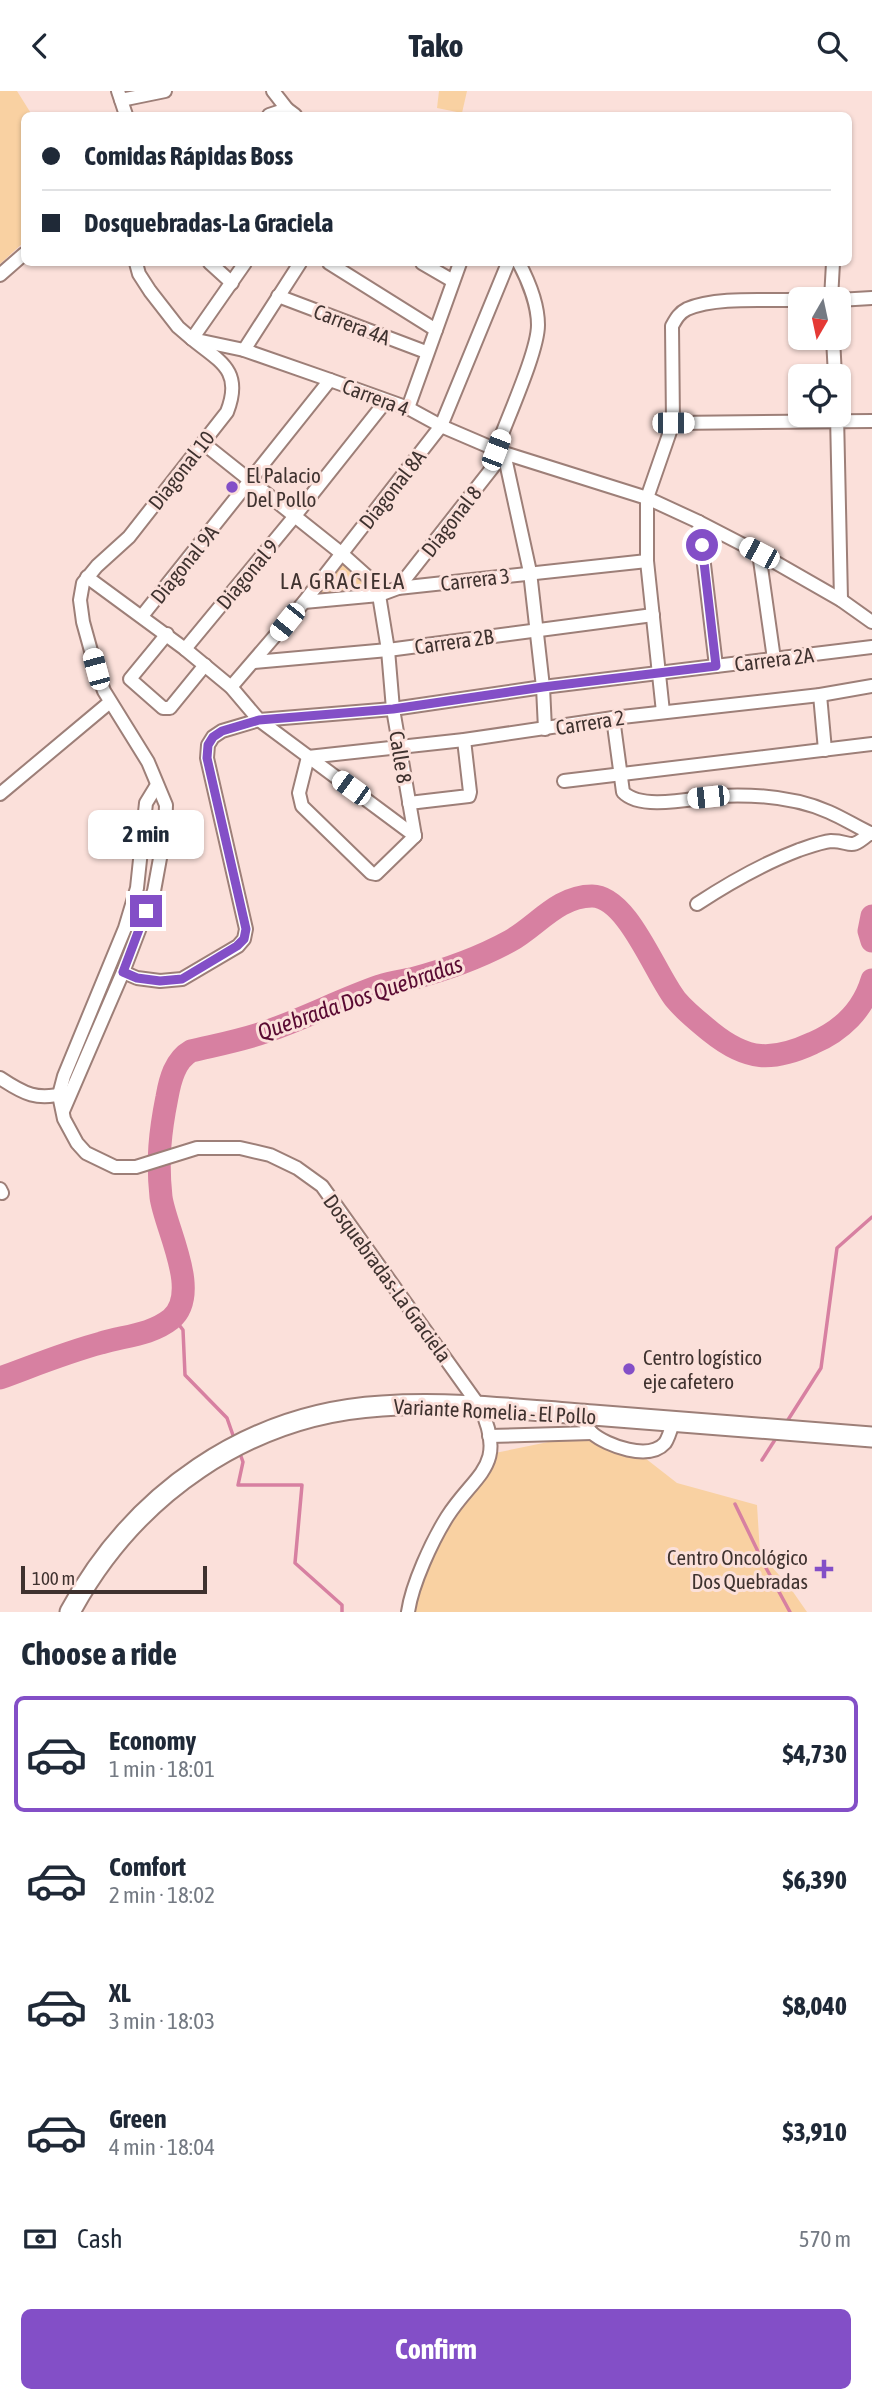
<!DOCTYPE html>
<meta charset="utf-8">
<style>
body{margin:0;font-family:"Asap Condensed",sans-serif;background:#f6f6f7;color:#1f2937;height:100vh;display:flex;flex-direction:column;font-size:26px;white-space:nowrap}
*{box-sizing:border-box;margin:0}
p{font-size:23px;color:#747a83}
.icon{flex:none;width:38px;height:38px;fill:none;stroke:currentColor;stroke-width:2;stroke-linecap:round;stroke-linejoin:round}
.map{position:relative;height:1521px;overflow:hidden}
.details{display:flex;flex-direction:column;background:#fff;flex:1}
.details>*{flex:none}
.hud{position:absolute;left:21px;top:21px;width:831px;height:154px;border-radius:10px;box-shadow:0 2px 5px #0004;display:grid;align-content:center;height:154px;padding:0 21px;background:#fff}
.needle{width:46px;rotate:189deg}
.fabs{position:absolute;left:788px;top:196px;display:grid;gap:14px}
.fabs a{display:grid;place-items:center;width:63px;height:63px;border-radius:10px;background:#fff;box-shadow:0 2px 5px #0004;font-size:35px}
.scale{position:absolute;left:21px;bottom:18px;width:186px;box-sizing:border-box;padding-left:7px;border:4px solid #3f322f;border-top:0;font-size:19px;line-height:24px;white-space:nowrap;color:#3f322f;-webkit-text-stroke:5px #fbe0da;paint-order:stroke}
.end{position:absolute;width:32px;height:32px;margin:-16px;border:9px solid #834fc7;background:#fff;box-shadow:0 0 0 4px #fff}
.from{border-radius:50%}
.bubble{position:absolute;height:49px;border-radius:10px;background:#fff;box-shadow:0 2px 5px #0004;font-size:23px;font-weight:700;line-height:49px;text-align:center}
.car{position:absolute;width:21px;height:42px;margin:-21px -10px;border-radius:9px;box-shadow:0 0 5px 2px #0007;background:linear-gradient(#fff 24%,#345 0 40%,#fff 0 76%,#345 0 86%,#fff 0)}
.hud b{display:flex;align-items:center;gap:24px;height:66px;font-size:26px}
.hud b+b{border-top:2px solid #e0e1e3}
.hud i{width:18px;height:18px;background:#1f2937}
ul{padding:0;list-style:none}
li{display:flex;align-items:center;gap:21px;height:116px;margin:0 14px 10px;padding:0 7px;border:4px solid transparent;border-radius:10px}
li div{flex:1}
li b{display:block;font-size:26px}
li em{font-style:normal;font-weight:700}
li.active{border-color:#834fc7}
li>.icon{width:63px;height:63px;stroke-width:1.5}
h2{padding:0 21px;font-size:32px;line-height:84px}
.pay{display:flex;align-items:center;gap:18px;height:77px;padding:0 21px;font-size:26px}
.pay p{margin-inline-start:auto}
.cta{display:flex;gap:14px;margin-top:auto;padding:14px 21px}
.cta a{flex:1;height:80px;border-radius:10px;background:#834fc7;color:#fff;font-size:28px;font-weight:700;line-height:80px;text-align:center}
header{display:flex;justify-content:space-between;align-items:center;height:91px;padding:0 21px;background:#fff;font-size:32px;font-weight:700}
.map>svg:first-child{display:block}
.green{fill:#f9d1a2}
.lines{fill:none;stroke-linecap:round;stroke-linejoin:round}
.stream{stroke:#d780a1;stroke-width:3.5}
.river{stroke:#d780a1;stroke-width:23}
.minor-casing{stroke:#9d7f78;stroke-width:16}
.highway-casing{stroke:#9d7f78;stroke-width:23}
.minor{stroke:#fff;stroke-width:12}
.highway{stroke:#fff;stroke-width:19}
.route{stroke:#834fc7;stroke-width:9}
.poi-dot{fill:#834fc7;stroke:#fbe0da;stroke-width:2.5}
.labels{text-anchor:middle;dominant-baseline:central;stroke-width:6;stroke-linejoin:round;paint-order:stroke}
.street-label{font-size:21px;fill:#3f322f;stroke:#fbe0da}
.poi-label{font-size:21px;fill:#3f322f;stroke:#fbe0da;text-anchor:start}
.neighbourhood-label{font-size:23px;letter-spacing:2px;fill:#3f322f;stroke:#fbe0da}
.water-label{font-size:23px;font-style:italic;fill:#590a32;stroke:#fbe0da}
</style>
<header><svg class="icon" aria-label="back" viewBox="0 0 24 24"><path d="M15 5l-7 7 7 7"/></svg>Tako<svg class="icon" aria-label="search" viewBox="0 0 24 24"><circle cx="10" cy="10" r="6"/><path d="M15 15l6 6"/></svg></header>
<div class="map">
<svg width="872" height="1521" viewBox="0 0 872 1521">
<rect width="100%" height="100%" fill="#fbe0da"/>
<g class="green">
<polygon points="0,0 17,0 32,24 24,24 24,151 0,173"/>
<polygon points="439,0 467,0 462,22 437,17"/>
<polygon points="341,462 379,504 304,511"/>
<polygon points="592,1342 636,1360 677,1392 757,1414 760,1462 791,1498 807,1521 408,1521 429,1458 490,1363"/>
</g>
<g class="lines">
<g class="stream">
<polyline points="173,1226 183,1239 185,1284 227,1327 235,1350"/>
<polyline points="786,1332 821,1277 837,1157 872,1126"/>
<polyline points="239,1360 243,1371 238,1394 302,1394 295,1472 342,1514 342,1521"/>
<polyline points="762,1369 778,1344"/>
<polyline points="735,1413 765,1475 790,1521"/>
</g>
<g class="river">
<polyline points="872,825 869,840 872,850"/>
<path d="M0 1287C33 1275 67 1261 101 1252 124 1245 151 1244 171 1228 202 1202 165 1137 161 1106 157 1069 160 1041 167 1006 170 989 175 969 191 960 216 954 243 949 268 940 306 927 342 908 380 895 390 891 401 890 411 888 445 879 479 867 510 850 537 835 558 805 592 805 628 805 656 885 676 909 686 921 699 931 711 941 747 970 772 971 813 952 841 940 863 919 872 889"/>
</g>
<g class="minor-casing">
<g id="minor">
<polyline points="118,0 126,24"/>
<polyline points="273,0 287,18 283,24"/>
<polyline points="121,9 165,0"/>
<polyline points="269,24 287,18 295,24"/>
<polyline points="136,172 139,183 150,200 178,236 192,248 244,259 330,289 408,317 441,335 504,362 647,407 699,431 759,462 841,509 872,531"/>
<polyline points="210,172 232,192"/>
<polyline points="329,172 436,239"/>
<polyline points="422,172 453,190"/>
<polyline points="0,184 24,163"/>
<polyline points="278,205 426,261"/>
<polyline points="831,208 833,172"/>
<polyline points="838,209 872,207"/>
<polyline points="833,247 835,285"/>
<polyline points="244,259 300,172"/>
<polyline points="408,317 460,172"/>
<polyline points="837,324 841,509"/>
<polyline points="673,332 872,330"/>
<polyline points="203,352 341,462 370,488 379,504 388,559 393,618 415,745"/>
<path d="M496 359C506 330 538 261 538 234 538 214 528 189 519 172"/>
<polyline points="504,362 530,481 543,596 545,638"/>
<polyline points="699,431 716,575"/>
<polyline points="759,462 774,568"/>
<polyline points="87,486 185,558 231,596 259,629 415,745"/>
<polyline points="398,497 504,362"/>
<polyline points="304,511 379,504 398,497 647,470"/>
<polyline points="142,525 330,289"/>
<polyline points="167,543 130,588 163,617 170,617 205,574"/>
<polyline points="185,558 294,426 386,310"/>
<polyline points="254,571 388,559 653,524"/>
<polyline points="231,596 304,511 441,335 508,172"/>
<polyline points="820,604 825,659"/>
<path d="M663 621 647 470V407L673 332 672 235C676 228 679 222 687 218 716 205 768 210 800 209"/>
<path d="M613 627 623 701C641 720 693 707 717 705 754 703 795 706 829 721 843 727 857 736 872 743"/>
<polyline points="308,666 464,649 613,627 820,604 872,595"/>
<polyline points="308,666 299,702 302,715 371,782 376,783 415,745"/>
<polyline points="564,690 872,653"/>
<path d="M157 694 146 712 137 797 125 837 64 985 59 1004 64 1028 77 1052 86 1062 115 1076H136L197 1057H240L270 1064 297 1077 322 1095 480 1316C508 1376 475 1382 447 1426 432 1450 412 1493 408 1521"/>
<polyline points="0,703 110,611"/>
<polyline points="409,712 469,705 470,701 464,649"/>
<path d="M697 813C729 792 762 773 799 759 808 756 821 751 831 750 853 750 848 761 870 742"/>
<polyline points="123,881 137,887 160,890 182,888 238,855 244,848 246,838 207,667 208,654 213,646 222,640 259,629 393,618 543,596 872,556"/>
<path d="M0 987C24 1003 37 1010 66 1002"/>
<path d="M63 1020 123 881 154 800 165 740 166 714 148 671 104 600 96 578 83 531 80 509 83 492 97 475 129 446 227 321C243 280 221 271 192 248L245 172"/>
<polyline points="0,1098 2,1102"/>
<path d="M579 1323C583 1329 587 1337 592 1342 607 1355 649 1370 665 1352 669 1346 671 1338 673 1331"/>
<polyline points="489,1345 592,1342"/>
</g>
</g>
<g class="highway-casing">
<path id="highway" d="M70 1521C133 1404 247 1323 382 1315 452 1310 523 1319 593 1324 686 1332 779 1338 872 1346"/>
</g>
<use href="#minor" class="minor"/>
<use href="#highway" class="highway"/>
</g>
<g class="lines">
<polyline class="route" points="146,820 123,881 137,887 160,890 182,888 237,855 244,848 246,838 207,667 208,654 213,646 222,640 259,629 393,618 543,596 716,575 702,454"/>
</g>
<g class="poi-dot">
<circle cx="232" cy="396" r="7"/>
<circle cx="629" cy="1278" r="7"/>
<path d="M820.5 1467.5h7v7h7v7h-7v7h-7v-7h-7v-7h7z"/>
</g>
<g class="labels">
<g class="street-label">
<text transform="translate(352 233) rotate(21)">Carrera 4A</text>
<text transform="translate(376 306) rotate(21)">Carrera 4</text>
<text transform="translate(181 379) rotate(-52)">Diagonal 10</text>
<text transform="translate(392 398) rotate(-52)">Diagonal 8A</text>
<text transform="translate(451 430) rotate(-52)">Diagonal 8</text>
<text transform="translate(184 473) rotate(-51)">Diagonal 9A</text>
<text transform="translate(247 483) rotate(-50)">Diagonal 9</text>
<text transform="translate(475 488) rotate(-7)">Carrera 3</text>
<text transform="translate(454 550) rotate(-8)">Carrera 2B</text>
<text transform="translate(774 568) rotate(-7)">Carrera 2A</text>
<text transform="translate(590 631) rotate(-9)">Carrera 2</text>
<text transform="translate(401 666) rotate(81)">Calle 8</text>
<text transform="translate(388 1187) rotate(54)">Dosquebradas-La Graciela</text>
<text transform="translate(495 1320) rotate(3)">Variante Romelia - El Pollo</text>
</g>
<g class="poi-label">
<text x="246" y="384">El Palacio<tspan x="246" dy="24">Del Pollo</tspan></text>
<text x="643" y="1266">Centro logístico<tspan x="643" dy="24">eje cafetero</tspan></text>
<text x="808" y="1466" text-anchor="end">Centro Oncológico<tspan x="808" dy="24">Dos Quebradas</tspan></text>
</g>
<g class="neighbourhood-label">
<text x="343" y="490">LA GRACIELA</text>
</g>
<g class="water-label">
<text transform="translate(360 907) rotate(-19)">Quebrada Dos Quebradas</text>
</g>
</g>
</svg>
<div class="fabs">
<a><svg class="needle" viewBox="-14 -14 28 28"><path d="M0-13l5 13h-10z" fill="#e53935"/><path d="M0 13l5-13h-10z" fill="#747a83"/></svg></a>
<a><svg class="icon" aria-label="locate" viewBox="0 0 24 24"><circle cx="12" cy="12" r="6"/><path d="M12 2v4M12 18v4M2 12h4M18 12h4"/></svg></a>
</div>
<div class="scale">100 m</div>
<i class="end from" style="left:702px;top:454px"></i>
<i class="end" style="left:146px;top:820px"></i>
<div class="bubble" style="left:88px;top:719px;width:116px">2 min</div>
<i class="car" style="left:673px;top:332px;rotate:90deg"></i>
<i class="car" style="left:496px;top:359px;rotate:21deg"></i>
<i class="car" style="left:759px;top:462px;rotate:298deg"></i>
<i class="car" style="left:287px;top:531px;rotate:219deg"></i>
<i class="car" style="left:96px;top:578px;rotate:345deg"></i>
<i class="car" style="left:351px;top:697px;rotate:306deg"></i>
<i class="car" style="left:708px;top:706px;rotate:264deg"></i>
<div class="hud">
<b><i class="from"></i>Comidas Rápidas Boss</b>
<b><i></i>Dosquebradas-La Graciela</b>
</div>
</div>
<section class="details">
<h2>Choose a ride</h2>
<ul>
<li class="active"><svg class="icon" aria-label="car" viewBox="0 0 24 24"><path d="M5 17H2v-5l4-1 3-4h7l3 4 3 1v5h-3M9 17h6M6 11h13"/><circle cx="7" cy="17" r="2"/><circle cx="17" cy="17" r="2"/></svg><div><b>Economy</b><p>1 min · 18:01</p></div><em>$4,730</em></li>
<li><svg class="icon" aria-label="car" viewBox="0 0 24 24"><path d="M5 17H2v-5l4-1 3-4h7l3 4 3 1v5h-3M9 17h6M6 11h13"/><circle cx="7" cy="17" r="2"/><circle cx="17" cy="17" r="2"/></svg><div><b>Comfort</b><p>2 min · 18:02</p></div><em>$6,390</em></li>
<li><svg class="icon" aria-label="car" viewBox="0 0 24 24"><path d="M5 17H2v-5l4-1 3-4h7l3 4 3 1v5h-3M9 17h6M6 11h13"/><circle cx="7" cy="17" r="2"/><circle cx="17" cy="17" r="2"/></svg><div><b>XL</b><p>3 min · 18:03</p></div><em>$8,040</em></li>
<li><svg class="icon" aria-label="car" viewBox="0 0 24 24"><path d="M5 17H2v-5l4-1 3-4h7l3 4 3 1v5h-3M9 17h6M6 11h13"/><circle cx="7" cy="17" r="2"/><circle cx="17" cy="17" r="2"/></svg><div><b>Green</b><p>4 min · 18:04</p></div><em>$3,910</em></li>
</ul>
<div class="pay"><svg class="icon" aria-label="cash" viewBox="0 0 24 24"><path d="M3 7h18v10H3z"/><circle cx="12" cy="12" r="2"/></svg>Cash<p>570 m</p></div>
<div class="cta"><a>Confirm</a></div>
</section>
